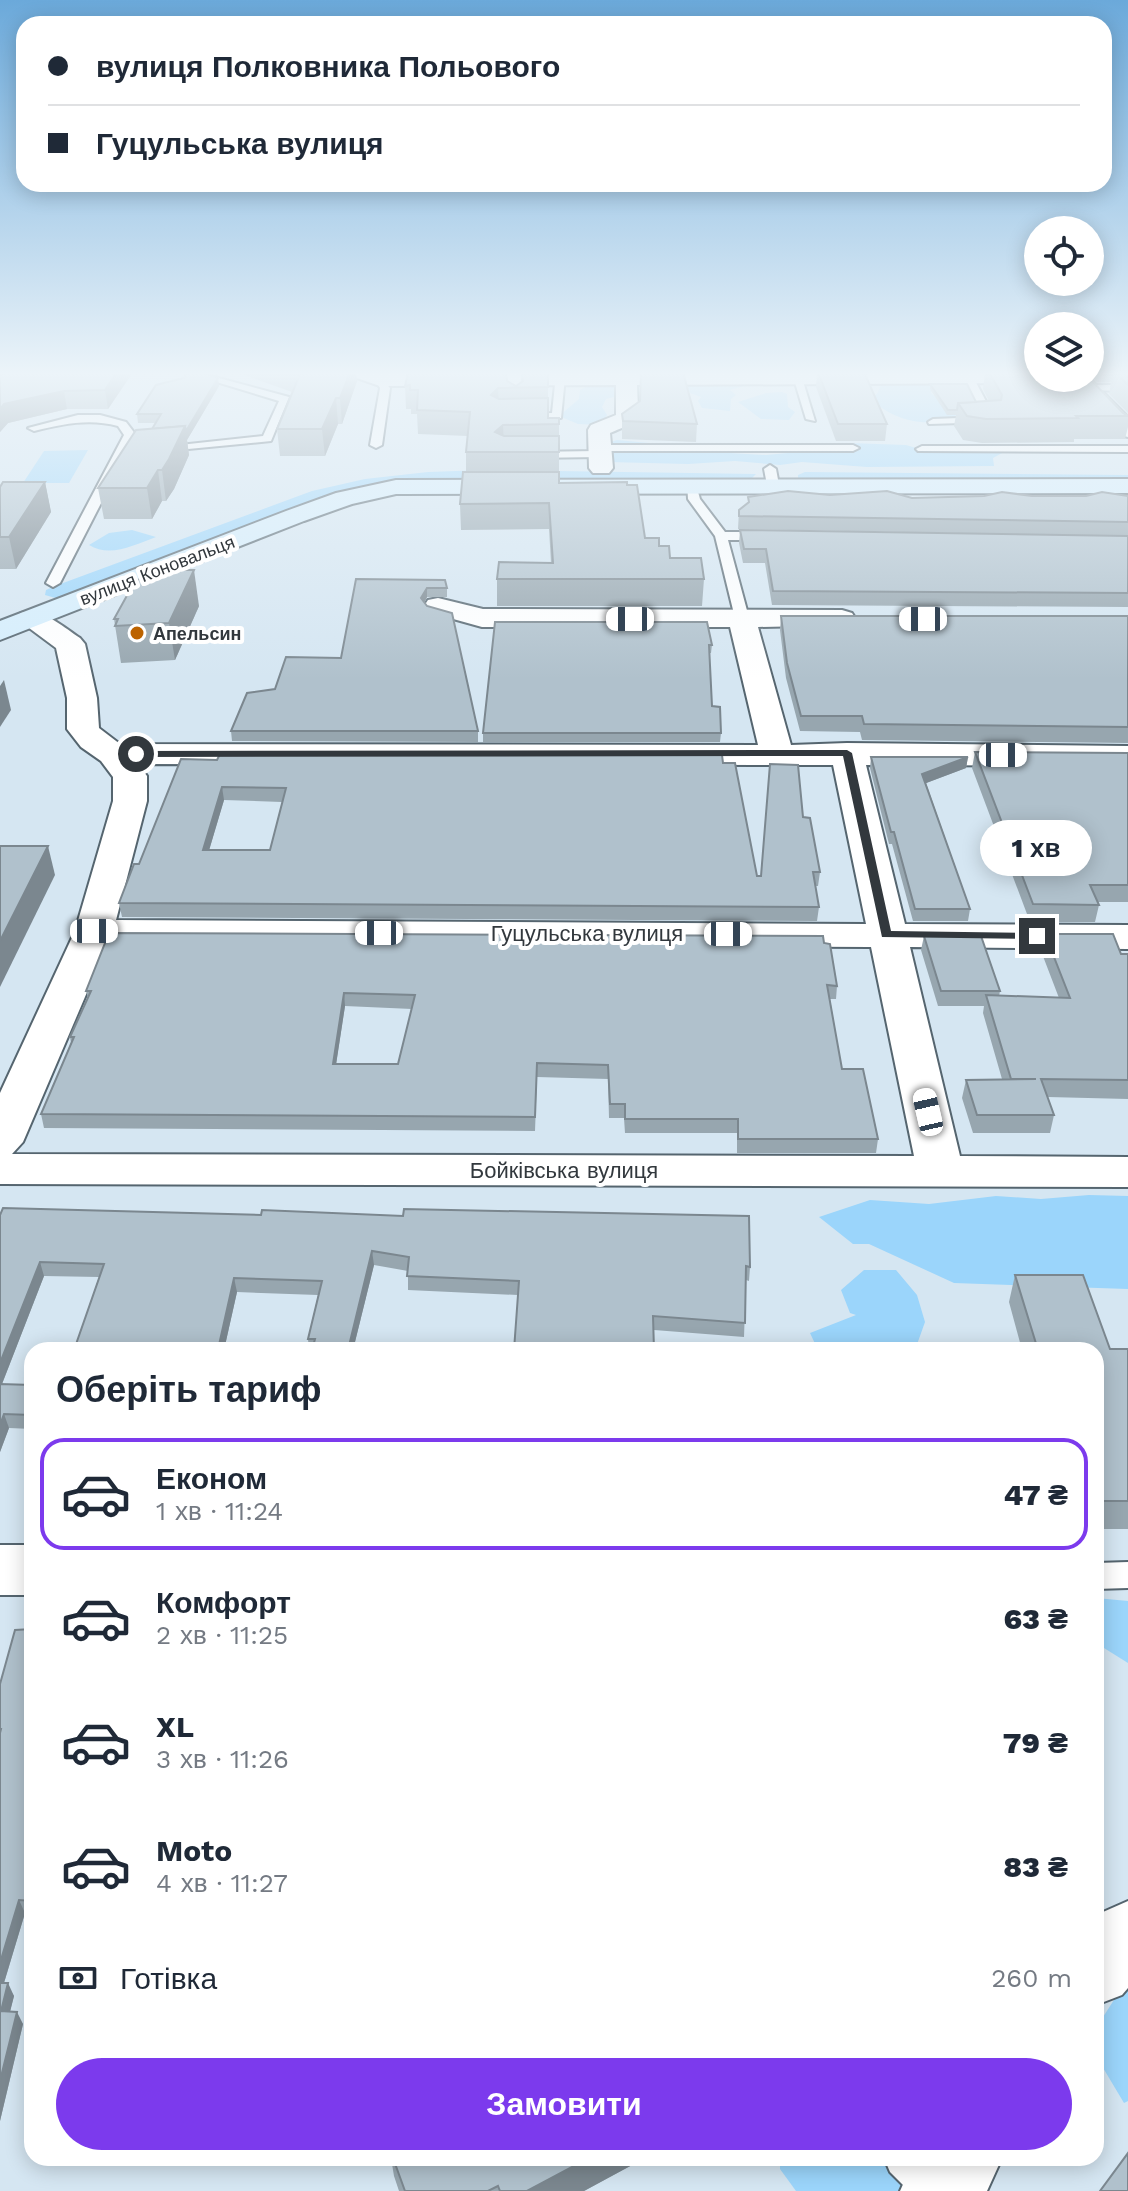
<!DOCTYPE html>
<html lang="uk">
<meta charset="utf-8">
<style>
body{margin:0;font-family:"Work Sans",sans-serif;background:#f2f2f3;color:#1f2937;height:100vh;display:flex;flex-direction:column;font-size:30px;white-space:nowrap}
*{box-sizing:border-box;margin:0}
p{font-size:26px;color:#747a83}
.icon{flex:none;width:44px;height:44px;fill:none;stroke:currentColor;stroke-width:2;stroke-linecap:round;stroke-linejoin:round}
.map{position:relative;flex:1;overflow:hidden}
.drawer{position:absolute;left:24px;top:1342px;width:1080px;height:824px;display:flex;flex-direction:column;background:#fff;border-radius:24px;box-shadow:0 4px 20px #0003}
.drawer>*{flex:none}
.banner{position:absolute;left:16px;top:16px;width:1096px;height:176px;border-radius:24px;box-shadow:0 4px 20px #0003;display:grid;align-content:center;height:176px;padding:0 32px;background:#fff}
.controls{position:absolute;left:1024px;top:216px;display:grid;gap:16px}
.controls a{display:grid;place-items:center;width:80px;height:80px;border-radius:50%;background:#fff;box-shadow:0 4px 20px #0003;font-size:40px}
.end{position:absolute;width:36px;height:36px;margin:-18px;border:10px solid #32383d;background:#fff;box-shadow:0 0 0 4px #fff}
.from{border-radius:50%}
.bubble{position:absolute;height:56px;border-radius:28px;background:#fff;box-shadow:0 4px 20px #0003;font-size:26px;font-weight:800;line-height:56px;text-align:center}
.car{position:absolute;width:24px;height:48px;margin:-24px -12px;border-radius:10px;box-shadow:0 0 6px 2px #0007;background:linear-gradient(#fff 24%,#345 0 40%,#fff 0 76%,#345 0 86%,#fff 0)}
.banner b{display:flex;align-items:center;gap:28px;height:76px;font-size:30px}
.banner b+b{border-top:2px solid #e0e1e3}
.banner i{width:20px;height:20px;background:#1f2937}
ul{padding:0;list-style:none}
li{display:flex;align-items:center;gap:24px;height:112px;margin:0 16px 12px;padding:0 16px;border:4px solid transparent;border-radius:24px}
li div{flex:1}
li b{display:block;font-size:30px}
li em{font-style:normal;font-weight:800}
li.current{border-color:#7c3aed}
li>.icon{width:72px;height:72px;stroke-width:1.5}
h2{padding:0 32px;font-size:36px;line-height:96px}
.pay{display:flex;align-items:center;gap:20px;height:88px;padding:0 32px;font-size:30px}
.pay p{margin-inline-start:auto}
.cta{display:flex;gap:16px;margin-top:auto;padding:16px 32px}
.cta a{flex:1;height:92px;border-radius:48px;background:#7c3aed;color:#fff;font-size:32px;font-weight:800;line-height:92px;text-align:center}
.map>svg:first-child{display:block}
.green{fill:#9bd5fb}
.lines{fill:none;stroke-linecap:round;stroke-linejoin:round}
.service-casing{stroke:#55656f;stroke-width:4}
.minor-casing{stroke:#55656f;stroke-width:4}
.secondary-casing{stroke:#55656f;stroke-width:4}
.service{fill:#fff;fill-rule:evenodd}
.minor{fill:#fff;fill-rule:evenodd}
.secondary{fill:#d5eefd;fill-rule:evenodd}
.wall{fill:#97a6af;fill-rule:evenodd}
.shaded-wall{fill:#7b878f}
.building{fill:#b0c1cc;stroke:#7b878f;stroke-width:2;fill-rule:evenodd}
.route{fill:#32383d}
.poi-dot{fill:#bc6300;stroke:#fff;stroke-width:3}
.labels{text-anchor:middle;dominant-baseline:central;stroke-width:8;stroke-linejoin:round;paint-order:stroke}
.far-street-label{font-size:18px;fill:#32383d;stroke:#fff}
.far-poi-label{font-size:18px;font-weight:bold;fill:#32383d;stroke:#fff;text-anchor:start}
.street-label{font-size:22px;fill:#32383d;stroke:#fff}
</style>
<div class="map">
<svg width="1128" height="2191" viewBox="0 0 1128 2191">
<rect width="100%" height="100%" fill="#d5e6f2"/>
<g class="green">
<path d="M891 381 943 382 932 388 931 393 959 414C930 431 891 420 870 398L877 394 881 385Z"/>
<polygon points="604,382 618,385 618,396 606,399 602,407 607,415 601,425 578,424 559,416 579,399 580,390 591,384"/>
<polygon points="686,383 750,384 730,390 736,395 731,399 730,411 702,408 698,401 701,397 690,393"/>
<polygon points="782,392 787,394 788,407 795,412 789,420 761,419 738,402 766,393"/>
<polygon points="617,440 649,443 654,452 695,451 766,455 820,450 854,451 856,447 848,443 906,445 926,451 1004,452 993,458 994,466 867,467 802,462 780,465 735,461 688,464 608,462 608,443"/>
<polygon points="88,450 69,483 23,483 44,451"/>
<polygon points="485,470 756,474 749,481 377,485 59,599 45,595 46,590 55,586 312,491 365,479 428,472"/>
<polygon points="805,472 1128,475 1128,482 798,481 798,475"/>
<path d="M132 530 156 537C134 545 110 558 89 545L109 533Z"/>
<polygon points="1089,1195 1128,1196 1128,1289 954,1283 869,1244 853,1244 819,1217 870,1200 929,1204 996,1196 1041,1199"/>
<polygon points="864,1270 896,1270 917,1295 925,1322 915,1350 818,1350 810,1333 856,1315 850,1313 841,1290"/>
<polygon points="1096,1598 1128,1601 1128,1663 1096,1643"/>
<polygon points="1128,1978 1128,2101 1124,2103 1096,2056 1096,2028"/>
<polygon points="780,2158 892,2158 904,2191 796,2191 780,2169"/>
</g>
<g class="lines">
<g class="service-casing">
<g id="service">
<polygon points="0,372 4,372 13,382 0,394"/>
<polygon points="200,373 289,397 271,441 157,452 157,448 161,447 263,436 279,401 200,377"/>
<polygon points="968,374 973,377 996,420 995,422 929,424 928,422 933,419 984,417 963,377"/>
<polygon points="556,375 565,377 561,418 516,419 516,415 520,414 552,413"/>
<polygon points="793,376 802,378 815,421 806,419"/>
<polygon points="380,377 390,388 382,445 376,448 370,445 380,388 375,380"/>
<polygon points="1087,385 1128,385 1128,391 1083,390 1083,386"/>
<path d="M78 415H100L126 422 136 435 60 583 53 587 46 583 124 435 118 426C89 418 63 424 34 431L28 428Z"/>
<polygon points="600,445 853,445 859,448 853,451 603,451 606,454 600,457 529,458 523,455 529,452 597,451 594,448"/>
<polygon points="922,446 1128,446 1128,452 918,451 916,449"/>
<polygon points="770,465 776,469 779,485 773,489 767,485 764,469"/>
<polygon points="687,481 695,481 700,499 725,532 767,532 773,536 767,540 728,540 749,618 747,621 742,622 735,618 715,536 688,499"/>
<polygon points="1128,1562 1128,1588 1096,1589 1096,1563"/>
<polygon points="884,2158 932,2158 951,2177 957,2191 909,2191 890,2172"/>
</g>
</g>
<g class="minor-casing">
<g id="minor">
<path d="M348 372H1038V378H1048L1038 383 637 385C638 420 644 419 610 433L613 468 609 473H593L589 468 588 430 591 425 616 415V385L380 386 351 376Z"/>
<polygon points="1067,378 1089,378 1128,417 1128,437 1120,435"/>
<path d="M438 598 483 609 842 610 852 613 856 619 852 625 758 627 791 745 847 743 1128 746V766L866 765 905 924 1128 925V949L910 947 960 1156 1128 1157V1187L0 1184V1093L75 931 113 801V777L101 761 81 747 67 729V698L56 648 17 619 21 613C43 608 62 626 80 638L85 644 97 698 99 728 120 744 758 745 730 627H482L428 612 424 606 428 600ZM138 764 833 765 866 924 116 920 147 801V776ZM108 943 871 947 914 1156 12 1154 23 1142Z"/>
<rect x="0" y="1545" width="32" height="50"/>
<polygon points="1128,1901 1128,1988 1122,1995 1096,2005 1096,1918 1103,1912"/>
<polygon points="915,2158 1002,2158 987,2191 900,2191"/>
</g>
</g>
<g class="secondary-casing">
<polygon id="secondary" points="1128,479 1128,493 396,494 352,504 304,521 0,640 0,621 286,511 336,493 396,480"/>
</g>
<use href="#service" class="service"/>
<use href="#minor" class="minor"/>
<use href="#secondary" class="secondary"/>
</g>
<g class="wall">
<polygon points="133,372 108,409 67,409 8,423 0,432 0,376"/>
<polygon points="236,372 356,372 357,381 342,424 338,424 325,456 280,456 277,429 292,392"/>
<polygon points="521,372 548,372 548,418 559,418 559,483 645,538 659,546 670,558 704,579 702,606 497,606 497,579 551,563 549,529 461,530 460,504 466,472 466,452 468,436 418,434 417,414 411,414 411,409 406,409 405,386 507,381 516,386 521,382"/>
<polygon points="817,372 864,372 887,424 885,441 836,441 816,387"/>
<polygon points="985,372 1038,372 1128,415 1128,427 1125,439 1074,439 1074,442 982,443 963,440 954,426 956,415 947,415 930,389 930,384 976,402 989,401 983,389"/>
<polygon points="1090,372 1128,372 1128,413 1109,394 1111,382 1097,382 1090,376"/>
<polygon points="219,386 187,440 189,455 174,489 166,501 162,501 152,519 104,519 98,488 152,429 156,423 138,423 137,414"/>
<polygon points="622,414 697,424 696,442 622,439"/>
<polygon points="45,482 51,512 16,569 0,569 0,487"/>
<polygon points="830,495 912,498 1128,496 1128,536 738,529 739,510 748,503 748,497"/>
<polygon points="740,530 1128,536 1128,607 772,605 765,563 743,563 739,543"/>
<polygon points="356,579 447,588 447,597 427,597 424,603 478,731 478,742 232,741 231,731 275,689 341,658"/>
<polygon points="199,606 175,660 121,663 114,619"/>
<polygon points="781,616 1128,616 1128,743 862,740 860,732 800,731 786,678 780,630"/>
<polygon points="495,622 712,645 711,653 709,653 712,706 721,733 720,742 483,742 483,733"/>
<polygon points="975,752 1128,753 1128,902 1098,902 1099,905 1095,922 1030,922 972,768"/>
<polygon points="871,757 968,757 966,768 926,783 970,909 968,921 913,921 892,844 889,844 870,768"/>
<path d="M181 759 723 763 757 876H761L803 817 820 872 818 886H815L819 907 817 921 122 917 119 903 139 864ZM224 800 282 802 270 850H209Z"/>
<polygon points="1045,934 1121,954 1128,954 1128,1099 1048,1097 1054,1115 1050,1133 973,1133 962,1098 966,1080 1002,1079 983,1013 984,1006 938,1006 921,950 924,936 1000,991 999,996 1059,998 1041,951"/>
<path d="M824 943 837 986 836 999H830L842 1069 878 1139 876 1153H737V1133H625L624 1118H609L608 1079 537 1077 535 1131 44 1128 41 1114 71 1043 70 1037 88 998 86 991ZM345 1006 412 1009 398 1064H336Z"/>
<polygon points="0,1215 750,1267 749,1281 746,1280 744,1337 654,1330 518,1295 408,1290 408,1271 374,1265 353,1350 309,1350 308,1339 318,1295 237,1292 224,1350 74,1350 99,1277 44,1276 2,1384 32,1385 32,1429 9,1428 0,1452"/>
<polygon points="1015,1275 1110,1349 1128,1349 1128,1529 1096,1529 1096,1350 1022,1350 1009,1302"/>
<polygon points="32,1629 32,1914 25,1913 4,1983 14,1996 10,2011 23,2024 0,2121 0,1684"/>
<polygon points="391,2158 645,2158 584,2191 399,2191 394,2176"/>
</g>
<g class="shaded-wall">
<polygon points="117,372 133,372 108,409 105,390"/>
<polygon points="350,372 356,372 357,381 342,424 340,398"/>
<polygon points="218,378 219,386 187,440 189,455 174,489 166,501 162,470 185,426"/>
<polygon points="498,388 499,411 491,395"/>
<polygon points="64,391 67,409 8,423 0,432 0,409 4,404"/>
<polygon points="336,398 338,424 325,456 322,429"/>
<polygon points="503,425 504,449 495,432"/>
<polygon points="158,470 162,501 152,519 147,488"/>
<polygon points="45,482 51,512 16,569 9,537"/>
<polygon points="194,570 199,606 175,660 169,623"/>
<polygon points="427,588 427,597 422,608 421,598"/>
<polygon points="4,680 11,710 0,727 0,686"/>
<polygon points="968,757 966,768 921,785 922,774"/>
<polygon points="222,787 224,800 205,864 203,850"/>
<polygon points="48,846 55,875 0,987 0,941"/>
<polygon points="344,993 345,1006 334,1078 333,1064"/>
<polygon points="372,1251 374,1265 353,1350 348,1350"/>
<polygon points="40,1262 44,1276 0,1389 0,1363"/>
<polygon points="234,1278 237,1292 224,1350 220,1350 219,1345"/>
<polygon points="4,1414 9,1428 0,1452 0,1425"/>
<polygon points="19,1900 25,1913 0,1996 0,1963"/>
<polygon points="8,1983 14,1996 7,2024 1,2011"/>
<polygon points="17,2012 23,2024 0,2121 0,2081"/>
<polygon points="589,2158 645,2158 584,2191 527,2191"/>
</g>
<g class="building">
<polygon points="4,372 117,372 105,390 64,391 4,404 0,409 0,376"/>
<polygon points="187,372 202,372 218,378 186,431 185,426 152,429 161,414 137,414 156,385 184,378"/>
<polygon points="301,372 350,372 340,398 336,398 322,429 277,429"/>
<polygon points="408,372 506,372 507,381 516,386 523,381 522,372 548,372 548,387 498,388 491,395 499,399 548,398 548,418 559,418 559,424 503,425 495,432 504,436 559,436 559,452 466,452 470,412 417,410 418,390 410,390 410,385 405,386"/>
<polygon points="641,372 683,372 697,424 623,421 622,414 640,401"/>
<polygon points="818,372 864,372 887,424 838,424"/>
<polygon points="989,372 1038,372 1038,378 1089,378 1123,413 1128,416 1076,416 1078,418 986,419 967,416 958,403 1001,400 1002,395"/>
<polygon points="1115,372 1128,372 1128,385"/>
<polygon points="930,384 967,384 976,402 958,403 957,410 948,410"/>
<polygon points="185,426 169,459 162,470 158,470 147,488 98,488 136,430"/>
<polygon points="463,472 559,472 559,483 627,482 627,485 637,485 645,538 659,538 659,546 669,546 670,558 701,558 704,579 497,579 499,562 553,563 549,503 460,504"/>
<polygon points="3,482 45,482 9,537 0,537 0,487"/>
<polygon points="788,491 830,495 887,491 912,498 984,496 1002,492 1032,496 1086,496 1102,492 1128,496 1128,522 739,516 739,510 749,502 748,497"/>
<polygon points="740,530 1128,536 1128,593 773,591 766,549 744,549"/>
<polygon points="161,570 194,570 169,623 115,626 118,619 114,619 135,581"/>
<polygon points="356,579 445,580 447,588 427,588 421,598 427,606 452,613 478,731 231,731 247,693 275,689 286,657 341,658"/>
<polygon points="781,616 1128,616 1128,727 864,724 862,716 801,716 787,663"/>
<polygon points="495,622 707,622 712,645 709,645 712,706 720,707 721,733 483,733"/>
<polygon points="975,752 1128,753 1128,885 1090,885 1099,905 1033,904"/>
<path d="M220 754 722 755 723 763H735L757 876H761L770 764 798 765 803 817 810 818 820 872H813L819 907 119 903 134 864H139L181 759 217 760ZM222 787 286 788 270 850H203Z"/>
<polygon points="871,757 968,757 922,774 970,909 915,909 894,832 891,832"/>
<polygon points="0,846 48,846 0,941"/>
<path d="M109 933 823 936 824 943 830 944 837 986 827 985 842 1069H863L878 1139H738V1119H625V1104H610L608 1065 537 1063 535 1117 41 1114 74 1037H70L91 991H86ZM344 993 415 995 398 1064H333Z"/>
<polygon points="1045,934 1113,934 1121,954 1128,954 1128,1080 1041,1079 1054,1115 977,1115 966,1080 1036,1079 1011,1079 986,995 1070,998"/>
<polygon points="924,936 981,936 1000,991 941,991"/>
<polygon points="3,1208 261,1215 262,1210 403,1216 404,1209 749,1216 750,1267 746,1266 745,1323 653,1316 654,1350 514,1350 519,1281 407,1276 409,1257 372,1251 348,1350 312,1350 315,1339 308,1339 322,1281 234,1278 219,1345 142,1344 140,1350 74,1350 104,1264 40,1262 0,1363 0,1215"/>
<polygon points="1015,1275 1083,1275 1110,1349 1128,1349 1128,1501 1096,1501 1096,1350 1038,1350"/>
<polygon points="397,1347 496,1350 396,1350"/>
<polygon points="0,1384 32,1385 32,1415 4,1414 0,1425"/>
<polygon points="32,1629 32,1901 19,1900 0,1963 0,1733 1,1729 0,1729 0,1684 15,1630"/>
<polygon points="0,1983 8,1983 1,2011 17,2012 0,2081"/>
<polygon points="1128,2153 1128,2191 1100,2191"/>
<polygon points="393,2158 589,2158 527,2191 500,2191 498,2186 488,2191 405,2191"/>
</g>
<linearGradient id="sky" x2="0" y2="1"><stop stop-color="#6ba9da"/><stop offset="0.55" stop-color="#ecf4f9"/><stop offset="1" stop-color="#ecf4f9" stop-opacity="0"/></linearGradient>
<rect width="1128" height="679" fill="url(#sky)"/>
<polygon class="route" points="847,750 852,753 891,931 1037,933 1041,934 1041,939 882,937 843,756 136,757 131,754 136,751"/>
<circle class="poi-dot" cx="137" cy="633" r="8"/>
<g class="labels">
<g class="far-street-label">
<text transform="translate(157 570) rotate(-21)">вулиця Коновальця</text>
</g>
<g class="far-poi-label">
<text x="153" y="633">Апельсин</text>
</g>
<g class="street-label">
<text x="587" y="933">Гуцульська вулиця</text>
<text x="564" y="1170">Бойківська вулиця</text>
</g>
</g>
</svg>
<div class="controls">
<a><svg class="icon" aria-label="locate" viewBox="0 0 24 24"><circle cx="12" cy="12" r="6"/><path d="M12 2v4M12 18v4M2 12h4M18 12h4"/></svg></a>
<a><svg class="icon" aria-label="layers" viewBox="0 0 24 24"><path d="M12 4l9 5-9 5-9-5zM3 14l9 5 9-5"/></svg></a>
</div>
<i class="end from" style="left:136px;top:754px"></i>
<i class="end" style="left:1037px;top:936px"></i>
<div class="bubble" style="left:980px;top:820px;width:112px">1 хв</div>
<i class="car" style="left:630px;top:619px;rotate:270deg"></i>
<i class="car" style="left:923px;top:619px;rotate:270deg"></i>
<i class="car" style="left:1003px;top:755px;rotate:90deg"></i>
<i class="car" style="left:94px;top:931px;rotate:90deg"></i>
<i class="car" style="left:379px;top:933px;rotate:270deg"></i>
<i class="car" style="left:728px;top:934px;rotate:90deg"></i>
<i class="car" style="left:928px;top:1112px;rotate:347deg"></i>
<div class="banner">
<b><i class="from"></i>вулиця Полковника Польового</b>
<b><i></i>Гуцульська вулиця</b>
</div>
<section class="drawer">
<h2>Оберіть тариф</h2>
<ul>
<li class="current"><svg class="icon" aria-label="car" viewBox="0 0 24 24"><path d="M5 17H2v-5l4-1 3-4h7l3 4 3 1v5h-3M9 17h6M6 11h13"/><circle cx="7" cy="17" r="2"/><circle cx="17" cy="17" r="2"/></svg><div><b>Економ</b><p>1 хв · 11:24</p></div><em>47 ₴</em></li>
<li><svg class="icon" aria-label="car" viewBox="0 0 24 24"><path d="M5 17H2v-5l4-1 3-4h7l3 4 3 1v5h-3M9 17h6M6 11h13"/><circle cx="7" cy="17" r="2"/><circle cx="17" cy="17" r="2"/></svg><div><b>Комфорт</b><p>2 хв · 11:25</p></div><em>63 ₴</em></li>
<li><svg class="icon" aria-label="car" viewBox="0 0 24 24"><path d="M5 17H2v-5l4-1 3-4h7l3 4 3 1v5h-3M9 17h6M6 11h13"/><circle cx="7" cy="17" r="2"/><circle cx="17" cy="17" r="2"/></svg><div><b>XL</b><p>3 хв · 11:26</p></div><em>79 ₴</em></li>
<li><svg class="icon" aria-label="car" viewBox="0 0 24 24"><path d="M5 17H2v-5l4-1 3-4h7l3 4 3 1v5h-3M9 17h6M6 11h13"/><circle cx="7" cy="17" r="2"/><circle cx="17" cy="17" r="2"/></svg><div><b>Moto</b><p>4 хв · 11:27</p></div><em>83 ₴</em></li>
</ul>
<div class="pay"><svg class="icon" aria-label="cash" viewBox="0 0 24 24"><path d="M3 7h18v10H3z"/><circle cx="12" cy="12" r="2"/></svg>Готівка<p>260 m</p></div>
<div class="cta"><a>Замовити</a></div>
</section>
</div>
